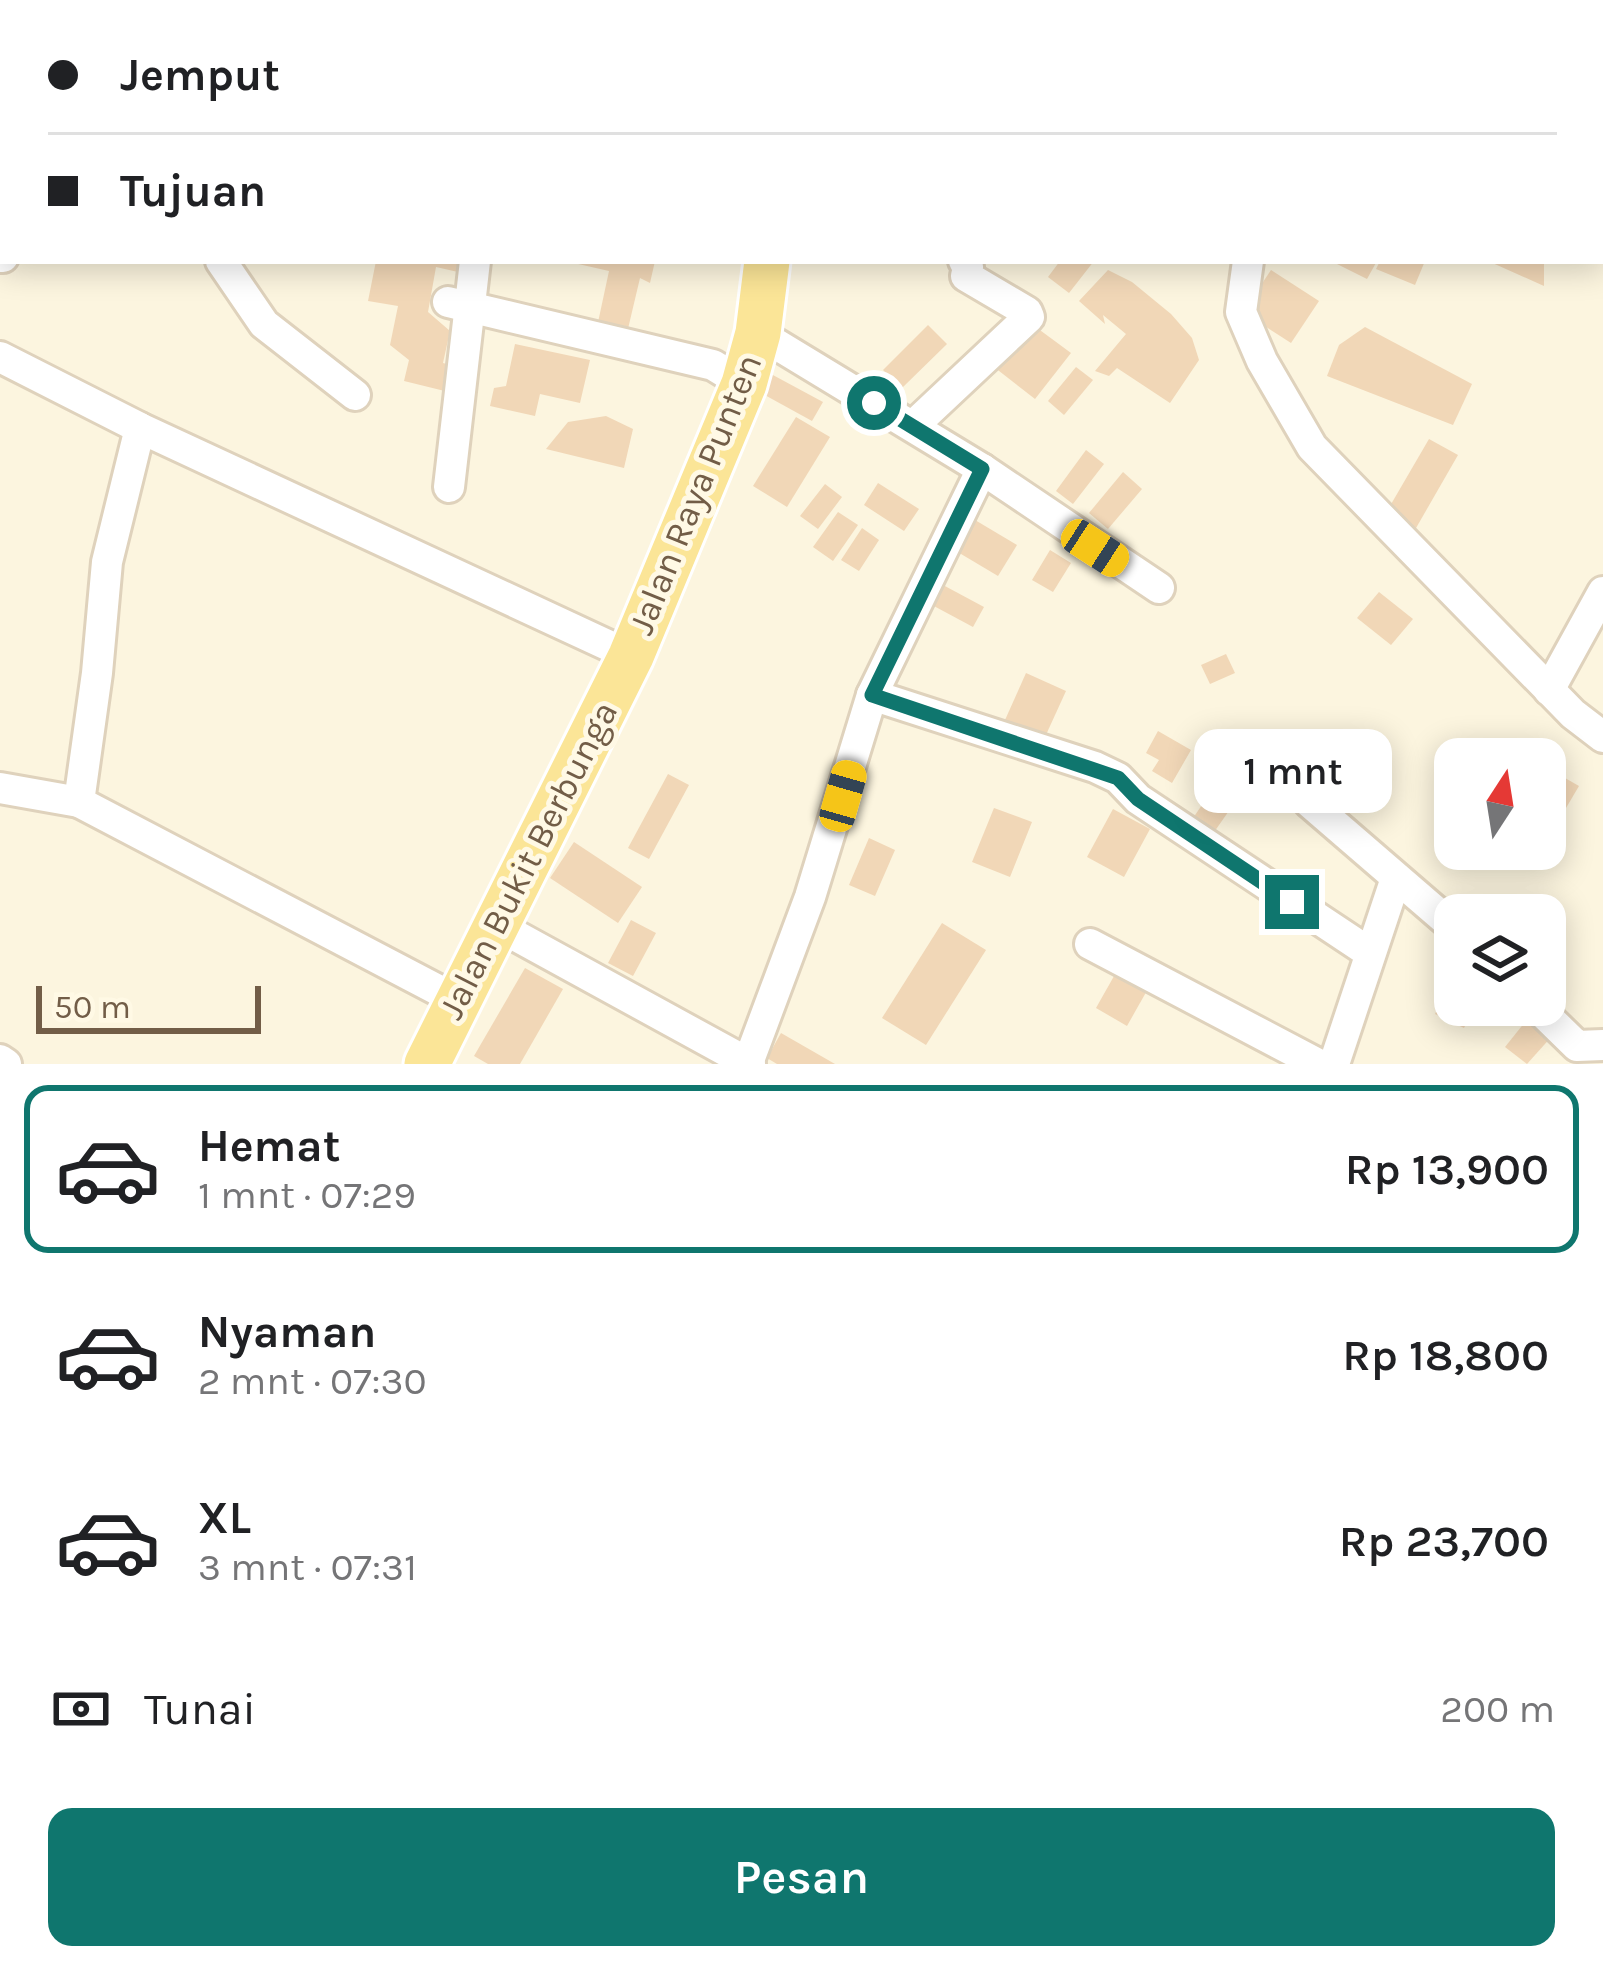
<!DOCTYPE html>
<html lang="id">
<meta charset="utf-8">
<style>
body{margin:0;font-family:Karla,sans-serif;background:#f2f2f2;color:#202124;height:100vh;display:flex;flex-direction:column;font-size:45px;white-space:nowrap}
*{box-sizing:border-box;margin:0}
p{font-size:39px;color:#757577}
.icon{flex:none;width:66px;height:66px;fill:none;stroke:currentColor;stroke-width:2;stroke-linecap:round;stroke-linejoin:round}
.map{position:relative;height:1064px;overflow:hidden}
.details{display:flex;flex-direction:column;background:#fff;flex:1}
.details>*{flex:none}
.banner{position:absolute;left:0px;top:0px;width:1605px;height:264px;box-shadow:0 6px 30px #0003;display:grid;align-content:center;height:264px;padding:0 48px;background:#fff}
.needle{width:78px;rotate:12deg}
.fabs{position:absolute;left:1434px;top:738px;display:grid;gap:24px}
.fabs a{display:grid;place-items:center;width:132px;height:132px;border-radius:24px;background:#fff;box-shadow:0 6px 30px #0003;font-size:60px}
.scale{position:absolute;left:36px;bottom:30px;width:225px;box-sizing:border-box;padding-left:12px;border:6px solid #725d47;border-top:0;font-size:33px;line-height:42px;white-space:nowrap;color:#725d47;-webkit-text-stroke:9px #fff9e5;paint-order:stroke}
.end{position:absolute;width:54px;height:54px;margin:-27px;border:15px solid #0f766e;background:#fff;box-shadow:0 0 0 6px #fff}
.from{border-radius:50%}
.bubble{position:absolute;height:84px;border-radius:24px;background:#fff;box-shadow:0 6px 30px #0003;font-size:39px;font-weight:600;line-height:84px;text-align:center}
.car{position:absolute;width:36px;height:72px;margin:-36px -18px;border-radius:15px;box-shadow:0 0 9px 3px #0007;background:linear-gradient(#f5c518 24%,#345 0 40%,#f5c518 0 76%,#345 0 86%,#f5c518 0)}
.banner b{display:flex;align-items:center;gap:42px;height:114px;font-size:45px}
.banner b+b{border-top:3px solid #e0e0e0}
.banner i{width:30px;height:30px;background:#202124}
ul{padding:21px 0 0;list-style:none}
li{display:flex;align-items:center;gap:36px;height:168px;margin:0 24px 18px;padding:0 24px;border:6px solid transparent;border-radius:24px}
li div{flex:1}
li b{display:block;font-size:45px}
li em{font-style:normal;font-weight:600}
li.on{border-color:#0f766e}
li>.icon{width:108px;height:108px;stroke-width:1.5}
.pay{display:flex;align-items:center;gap:30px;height:132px;padding:0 48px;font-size:45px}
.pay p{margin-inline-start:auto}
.button{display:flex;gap:24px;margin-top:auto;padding:24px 48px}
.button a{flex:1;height:138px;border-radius:24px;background:#0f766e;color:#fff;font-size:48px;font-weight:600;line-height:138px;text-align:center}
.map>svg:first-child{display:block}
.building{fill:#f1d7b7}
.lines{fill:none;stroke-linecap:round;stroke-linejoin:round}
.street-casing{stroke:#dfd2bc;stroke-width:36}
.primary-casing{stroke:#fff;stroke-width:51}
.street{stroke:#fff;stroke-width:30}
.primary{stroke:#fbe597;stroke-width:45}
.route{stroke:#0f766e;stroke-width:15}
.labels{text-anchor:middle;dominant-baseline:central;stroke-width:10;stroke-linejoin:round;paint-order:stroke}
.street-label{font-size:36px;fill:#725d47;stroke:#fff9e5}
</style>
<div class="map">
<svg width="1603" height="1064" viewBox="0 0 1603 1064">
<rect width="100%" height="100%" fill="#fcf5df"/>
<g class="building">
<polygon points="376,261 460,261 458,272 436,267 428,312 450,331 443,363 472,370 465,396 404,381 409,360 390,345 398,306 368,301"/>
<polygon points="565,261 655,261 650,283 640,278 627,333 597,327 609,271"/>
<polygon points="1060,261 1094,261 1069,293 1048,277"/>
<polygon points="1331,261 1377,261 1367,279"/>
<polygon points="1380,261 1425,261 1415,285 1376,269"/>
<polygon points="1488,261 1544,261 1544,286"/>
<polygon points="1108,270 1132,282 1171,314 1192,338 1199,360 1170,403 1117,368 1109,376 1095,371 1126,334 1103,315 1105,324 1079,301"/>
<polygon points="1271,270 1319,301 1291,343 1243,312"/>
<polygon points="1029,322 1071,353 1035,399 994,367"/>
<polygon points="928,325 947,344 902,388 883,370"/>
<polygon points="1365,327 1472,384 1453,425 1327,376 1339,345"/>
<polygon points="515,344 590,360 580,403 540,394 535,416 490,406 494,388 506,386"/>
<polygon points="1076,367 1093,380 1064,415 1048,401"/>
<polygon points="771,374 823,402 812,421 761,393"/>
<polygon points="606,416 633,429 624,468 546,449 568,422"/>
<polygon points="796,417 830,437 787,507 753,486"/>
<polygon points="1429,439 1458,455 1412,535 1383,518"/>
<polygon points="1086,450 1104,464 1073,504 1056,491"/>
<polygon points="1123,472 1142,489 1108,529 1089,513"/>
<polygon points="878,483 919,509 904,531 864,505"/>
<polygon points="825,484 842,497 818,529 800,516"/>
<polygon points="838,512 858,525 833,561 813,547"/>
<polygon points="975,520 1017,545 998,576 956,551"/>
<polygon points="862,528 879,540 859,571 841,560"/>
<polygon points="1050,550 1071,563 1053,592 1032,580"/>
<polygon points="943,585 984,607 973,627 932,605"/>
<polygon points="1379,592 1413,619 1391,645 1357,618"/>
<polygon points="1226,654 1235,673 1210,684 1201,665"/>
<polygon points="1026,673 1066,691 1045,737 1005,720"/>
<polygon points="1158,731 1191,750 1172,783 1152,771 1159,760 1146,753"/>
<polygon points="668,774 689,785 649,859 628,848"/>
<polygon points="1558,774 1579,786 1553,830 1545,826 1545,795"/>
<polygon points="1217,783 1238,798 1212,835 1191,821"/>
<polygon points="994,808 1032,822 1010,877 972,862"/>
<polygon points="1113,809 1150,829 1124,877 1087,857"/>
<polygon points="869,838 895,850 875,896 849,885"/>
<polygon points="574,842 642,887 618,923 550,878"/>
<polygon points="631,920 656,933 633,976 608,963"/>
<polygon points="942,923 986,950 926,1045 882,1018"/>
<polygon points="525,968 563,989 520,1064 488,1064 474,1056"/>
<polygon points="1118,969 1149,987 1127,1026 1096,1008"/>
<polygon points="1455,974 1455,1005 1475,1005 1464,1028 1435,1014"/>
<polygon points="1529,1017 1553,1035 1527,1064 1505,1047"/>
<polygon points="781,1033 835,1064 777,1064 767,1058"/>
</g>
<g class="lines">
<g class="street-casing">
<g id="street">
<polyline points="161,0 161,3"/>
<polyline points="1574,0 1575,3"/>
<polyline points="1271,3 1274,0"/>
<polyline points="1339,3 1340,0"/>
<polyline points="1602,26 1603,26"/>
<polyline points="0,257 3,257"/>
<polyline points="221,261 264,324 355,395"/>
<polyline points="1248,261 1241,312 1262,361 1312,447 1573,714 1603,737"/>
<polyline points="448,302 713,365 744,384"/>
<polyline points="758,333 982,469 1159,588"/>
<polyline points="0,357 140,428 631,656"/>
<polyline points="913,426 1029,317 1027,312 966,276 968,267 964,261"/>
<polyline points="140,428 107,562 97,673 79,802 457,1000"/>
<polyline points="449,487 475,261"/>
<polyline points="1549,690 1603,592"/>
<polyline points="872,695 1095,767 1118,778 1138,799 1370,953"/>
<polyline points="0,788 79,802"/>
<polyline points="1309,802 1455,928"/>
<polyline points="498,926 750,1064"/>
<polyline points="1090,944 1318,1064"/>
<polyline points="1535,1005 1577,1046 1603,1045"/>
<polyline points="0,1060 6,1064"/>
<polyline points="748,1063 810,897 872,695 982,469"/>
<polyline points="1334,1064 1396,878"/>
</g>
</g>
<g class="primary-casing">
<g id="primary">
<polyline points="720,0 721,3"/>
<polyline points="427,1064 631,656 744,384 758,333 767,261"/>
</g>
</g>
<use href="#street" class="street"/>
<use href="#primary" class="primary"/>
</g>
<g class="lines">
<polyline class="route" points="874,403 982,469 872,695 1118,778 1138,799 1292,902"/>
</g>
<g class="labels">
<g class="street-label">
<text transform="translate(695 494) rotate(-68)">Jalan Raya Punten</text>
<text transform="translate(528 860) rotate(-63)">Jalan Bukit Berbunga</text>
</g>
</g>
</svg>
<div class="fabs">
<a><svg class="needle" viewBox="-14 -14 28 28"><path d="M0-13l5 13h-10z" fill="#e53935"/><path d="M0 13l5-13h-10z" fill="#757577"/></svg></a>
<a><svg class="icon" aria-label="layers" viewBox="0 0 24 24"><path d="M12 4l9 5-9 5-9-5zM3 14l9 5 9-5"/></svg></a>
</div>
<div class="scale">50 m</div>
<i class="end from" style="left:874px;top:403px"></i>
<i class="end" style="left:1292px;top:902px"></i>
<div class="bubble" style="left:1194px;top:729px;width:198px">1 mnt</div>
<i class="car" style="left:1095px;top:548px;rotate:123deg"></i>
<i class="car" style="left:843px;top:796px;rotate:16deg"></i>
<div class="banner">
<b><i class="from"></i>Jemput</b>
<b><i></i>Tujuan</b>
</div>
</div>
<section class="details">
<ul>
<li class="on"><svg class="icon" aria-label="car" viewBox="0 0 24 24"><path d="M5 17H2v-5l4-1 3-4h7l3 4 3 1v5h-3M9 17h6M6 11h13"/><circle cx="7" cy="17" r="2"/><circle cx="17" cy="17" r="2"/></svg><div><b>Hemat</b><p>1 mnt · 07:29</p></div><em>Rp 13,900</em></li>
<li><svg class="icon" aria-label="car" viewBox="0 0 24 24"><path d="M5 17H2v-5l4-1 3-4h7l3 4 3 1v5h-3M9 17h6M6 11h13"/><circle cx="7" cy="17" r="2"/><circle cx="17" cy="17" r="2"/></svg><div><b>Nyaman</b><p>2 mnt · 07:30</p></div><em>Rp 18,800</em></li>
<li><svg class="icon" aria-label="car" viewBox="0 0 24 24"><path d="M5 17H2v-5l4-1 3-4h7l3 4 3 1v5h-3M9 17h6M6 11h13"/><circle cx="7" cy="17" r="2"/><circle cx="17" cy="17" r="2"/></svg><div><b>XL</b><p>3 mnt · 07:31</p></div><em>Rp 23,700</em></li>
</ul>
<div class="pay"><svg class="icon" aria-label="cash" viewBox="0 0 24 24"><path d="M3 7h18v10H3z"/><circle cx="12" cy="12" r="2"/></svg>Tunai<p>200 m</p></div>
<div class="button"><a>Pesan</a></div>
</section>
